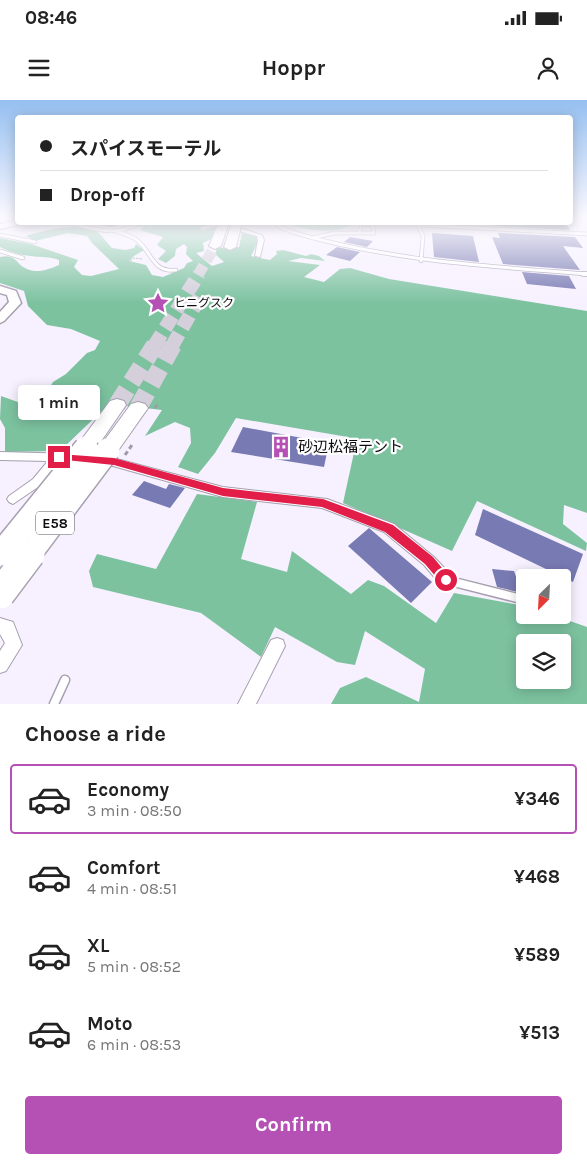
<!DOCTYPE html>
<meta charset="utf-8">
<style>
body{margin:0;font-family:Karla,"Noto Sans JP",sans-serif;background:#f6f6f6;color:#222;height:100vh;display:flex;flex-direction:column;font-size:19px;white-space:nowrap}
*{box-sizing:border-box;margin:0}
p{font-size:16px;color:#767676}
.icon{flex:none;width:28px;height:28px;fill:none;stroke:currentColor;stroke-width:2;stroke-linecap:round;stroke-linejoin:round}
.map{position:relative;height:604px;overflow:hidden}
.drawer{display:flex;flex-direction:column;background:#fff;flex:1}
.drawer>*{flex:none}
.guide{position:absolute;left:15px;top:15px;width:558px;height:110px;border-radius:5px;box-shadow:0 2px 12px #0003;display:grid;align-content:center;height:110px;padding:0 25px;background:#fff}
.needle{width:32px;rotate:204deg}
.buttons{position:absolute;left:516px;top:469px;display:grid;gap:10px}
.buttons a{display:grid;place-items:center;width:55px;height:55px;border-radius:5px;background:#fff;box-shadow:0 2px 12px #0003;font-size:25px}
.end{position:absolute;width:22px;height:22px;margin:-11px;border:6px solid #e11d48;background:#fff;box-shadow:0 0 0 2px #fff}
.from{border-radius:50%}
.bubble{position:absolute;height:35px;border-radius:5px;background:#fff;box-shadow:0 2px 12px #0003;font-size:16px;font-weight:700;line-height:35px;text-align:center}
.guide b{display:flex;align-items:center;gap:18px;height:48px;font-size:19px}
.guide b+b{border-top:1px solid #e0e0e0}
.guide i{width:12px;height:12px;background:#222}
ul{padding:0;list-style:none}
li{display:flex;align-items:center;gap:15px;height:70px;margin:0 10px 8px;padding:0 15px;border:2px solid transparent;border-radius:5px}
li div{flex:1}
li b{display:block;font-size:19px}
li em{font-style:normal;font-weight:700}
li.current{border-color:#b550b5}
li>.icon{width:45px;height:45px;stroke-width:1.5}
h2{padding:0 25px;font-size:22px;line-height:60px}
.action{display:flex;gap:10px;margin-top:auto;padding:10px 25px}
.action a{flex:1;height:58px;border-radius:5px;background:#b550b5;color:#fff;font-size:20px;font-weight:700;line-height:58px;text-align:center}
.status{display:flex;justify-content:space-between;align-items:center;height:35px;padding:0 25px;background:#fff;direction:ltr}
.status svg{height:14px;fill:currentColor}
header{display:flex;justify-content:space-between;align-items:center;height:65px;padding:0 25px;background:#fff;font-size:22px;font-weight:700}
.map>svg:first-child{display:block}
.green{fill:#93d1b1}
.forest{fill:#7cc29f;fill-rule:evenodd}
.building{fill:#787ab3}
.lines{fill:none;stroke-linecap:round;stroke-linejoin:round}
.highway-tunnel-far2{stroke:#d4cfdb;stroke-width:11;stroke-dasharray:11 5.5;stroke-linecap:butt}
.highway-tunnel-far1{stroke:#d4cfdb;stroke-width:14;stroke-dasharray:14 7;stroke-linecap:butt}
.highway-tunnel{stroke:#d4cfdb;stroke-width:18;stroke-dasharray:18 9;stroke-linecap:butt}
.lane-far2-casing{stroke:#a69faf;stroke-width:4.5}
.lane-far1-casing{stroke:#a69faf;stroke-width:5.5}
.lane-casing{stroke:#a69faf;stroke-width:11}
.street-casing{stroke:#a69faf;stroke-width:2}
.secondary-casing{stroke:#a69faf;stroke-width:3}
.highway-casing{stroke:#a69faf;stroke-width:2}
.path-far2{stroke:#9f9ba5;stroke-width:1;stroke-dasharray:2.5 1;stroke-linecap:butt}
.path-far1{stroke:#9f9ba5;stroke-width:2.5;stroke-dasharray:4 2.5;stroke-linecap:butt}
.path{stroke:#9f9ba5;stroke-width:3;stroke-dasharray:4.5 3;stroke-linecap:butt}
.lane-far2{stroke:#fff;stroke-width:3}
.lane-far1{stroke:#fff;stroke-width:4}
.lane{stroke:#fff;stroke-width:8}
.street{fill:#fff;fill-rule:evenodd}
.secondary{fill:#fff;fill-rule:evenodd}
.highway{fill:#fff;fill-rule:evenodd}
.highway-bridge-far1-casing{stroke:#a69faf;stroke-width:26;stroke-linecap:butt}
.highway-bridge-casing{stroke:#a69faf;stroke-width:32;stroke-linecap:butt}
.highway-bridge-far1{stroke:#fff;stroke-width:23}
.highway-bridge{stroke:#fff;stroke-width:29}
.route{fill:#e11d48}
.labels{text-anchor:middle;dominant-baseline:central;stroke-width:4.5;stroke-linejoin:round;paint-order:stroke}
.far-poi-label{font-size:12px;fill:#0e0c11;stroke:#fff;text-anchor:start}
.shield{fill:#fff;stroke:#565558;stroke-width:1}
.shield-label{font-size:14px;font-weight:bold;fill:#0e0c11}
.poi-label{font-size:15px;fill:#0e0c11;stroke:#fff;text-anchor:start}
</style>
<div class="status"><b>08:46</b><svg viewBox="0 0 49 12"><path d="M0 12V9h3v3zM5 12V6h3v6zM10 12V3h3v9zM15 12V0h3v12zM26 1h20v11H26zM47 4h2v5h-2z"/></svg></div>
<header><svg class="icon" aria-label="menu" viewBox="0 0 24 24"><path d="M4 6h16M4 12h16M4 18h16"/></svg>Hoppr<svg class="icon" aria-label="person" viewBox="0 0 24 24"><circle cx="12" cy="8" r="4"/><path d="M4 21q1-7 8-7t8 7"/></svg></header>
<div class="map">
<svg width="587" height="604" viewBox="0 0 587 604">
<rect width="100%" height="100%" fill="#f7f1ff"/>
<path class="green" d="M287 123 352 122V123C338 136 304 130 287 123Z"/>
<g class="forest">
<path d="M138 123H203L208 125 199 128 203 130 216 126 214 138 203 143 204 151 196 153 212 166 224 162 215 154 217 148 239 147 242 133 257 135 259 140 251 156 270 160 277 154 276 151 283 150 306 156 311 154 319 156 325 161 301 158 288 161 320 165 304 177 324 182 340 169 350 168 389 179 587 211V413L564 405 563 424 587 443 586 451 477 401 452 451 343 403 355 348 348 337 236 318 215 353 198 374 178 367 191 343 190 328 175 322 145 336 162 310 109 304 60 351 5 352V328L0 319 1 296 29 306 46 293 53 282 66 274 87 253 95 250 100 241 71 229 47 225 28 206 24 191 0 183V157C17 153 15 164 27 169 38 174 49 169 59 165V160C49 156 42 158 31 156 20 155 10 152 0 147V138L31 144 78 160 74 167 82 175 91 176 119 169 92 143 87 136 68 133 35 141 26 136C43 130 79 122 96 131 102 135 107 143 112 148L125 150 134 148 136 144 144 150 134 156 129 161 146 165 152 175 163 177 184 168 187 163 193 161 186 154 187 147 184 144 176 149 175 156 166 163 158 159 166 151 157 145 163 137 140 130 144 126 136 127 140 124Z"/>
<path d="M197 394 257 402 241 459 287 472 292 451 351 494 368 480 384 486 436 523 454 493 525 506V515H553L587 527V604H331L340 588 366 577 419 602 425 569 365 531 355 565 337 562 275 527 261 557 201 513 93 487 89 471 97 454 156 469ZM525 542H562V580H525Z"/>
</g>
<g class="building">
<polygon points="82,122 131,122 111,127"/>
<polygon points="494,122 565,122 570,130 495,126"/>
<polygon points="432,133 473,136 479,162 434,157"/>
<polygon points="498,133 575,137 583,148 563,146 580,170 503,164 492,137 500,138"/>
<polygon points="350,137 373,141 367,147 344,142"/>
<polygon points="337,147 360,152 350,161 326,155"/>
<polygon points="522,172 569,176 576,189 527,184"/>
<polygon points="243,327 329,343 324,367 231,352"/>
<polygon points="144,381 166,389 169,384 185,388 170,408 132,395"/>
<polygon points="483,409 583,454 573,482 475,435"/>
<polygon points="369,428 432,482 411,503 348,446"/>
<polygon points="492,469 514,471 522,493 497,487"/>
</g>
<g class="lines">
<polyline class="highway-tunnel-far2" points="198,175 215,146"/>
<g class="highway-tunnel-far1">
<polyline points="154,246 199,174"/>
<polyline points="172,246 200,197"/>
</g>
<g class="highway-tunnel">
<polyline points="117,305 155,245"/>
<polyline points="138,308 173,245"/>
</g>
<g class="lane-far2-casing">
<g id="lane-far2">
<path d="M65 122C87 127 116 138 136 124L135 122"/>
<path d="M274 122 280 127 292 132C389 161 487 166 587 174"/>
<polyline points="416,122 423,136 421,161"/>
<polyline points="420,125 587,134"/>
<path d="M116 131C123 134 133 136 138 141 152 153 153 173 176 170"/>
<polyline points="0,135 35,142"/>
<polyline points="311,138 335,133 374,133 372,125 362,124 359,132"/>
<polyline points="0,151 23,158"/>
</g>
</g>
<g class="lane-far1-casing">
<polyline id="lane-far1" points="583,174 587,174"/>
</g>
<g class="lane-casing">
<g id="lane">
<polyline points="446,480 525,500"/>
<polyline points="54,604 65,580"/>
</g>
</g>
<g class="street-casing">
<g id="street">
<polygon points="205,122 213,122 217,125 214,127"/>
<polygon points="243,129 262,135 264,140 260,157 255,156 258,140 257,136 241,132 241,130"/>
<polygon points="0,352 76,354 80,355 82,358 80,361 61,362 41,385 13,404 9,402 7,399 9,396 33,379 48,361 0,360"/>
<polygon points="101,357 113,358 223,387 327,399 394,424 434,457 451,475 453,480 451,485 446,487 441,485 424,465 384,432 322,408 223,397 113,366 97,364 95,361 97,358"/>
<polygon points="0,518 13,522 22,545 6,571 0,573 0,551 5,543 0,534"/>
<polygon points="277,538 283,540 285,546 256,604 238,604 271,540"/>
</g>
</g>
<g class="secondary-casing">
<g id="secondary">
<polygon points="18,120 18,122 21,124 0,129 0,124"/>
<polygon points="0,186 16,191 21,203 4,221 0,223 0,212 9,202 7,195 0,193"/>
</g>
</g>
<g class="highway-casing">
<g id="highway">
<polygon points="219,122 229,122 221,146 215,149 209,146"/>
<polygon points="232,122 242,122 236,147 230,150 224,147"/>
<polygon points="117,299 124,301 126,305 93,353 86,355 79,353 76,348 79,343 110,301"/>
<polygon points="138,302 145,304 148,308 115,355 108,357 101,355 97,350 101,345 131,304"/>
</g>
</g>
<polyline class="path-far2" points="127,163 134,158 142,159"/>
<polyline class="path-far1" points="155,308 158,303"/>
<polyline class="path" points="125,355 132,345"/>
<use href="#lane-far2" class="lane-far2"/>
<use href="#lane-far1" class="lane-far1"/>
<use href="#lane" class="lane"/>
<use href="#street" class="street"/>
<use href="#secondary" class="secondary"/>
<use href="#highway" class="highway"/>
<g class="highway-bridge-far1-casing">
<g id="highway-bridge-far1">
<polyline points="0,454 86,348"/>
<polyline points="29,455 108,350"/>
</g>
</g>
<g class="highway-bridge-casing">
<polyline id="highway-bridge" points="0,494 30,454"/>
</g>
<use href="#highway-bridge-far1" class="highway-bridge-far1"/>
<use href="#highway-bridge" class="highway-bridge"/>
</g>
<linearGradient id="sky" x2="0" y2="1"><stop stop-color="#95bff0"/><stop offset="0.58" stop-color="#fbf9ff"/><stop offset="1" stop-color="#fbf9ff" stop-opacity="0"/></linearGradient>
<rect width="587" height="203" fill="url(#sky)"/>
<polygon class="route" points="59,354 114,358 223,388 323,399 393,425 433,457 452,480 450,484 446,486 442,484 425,464 385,432 322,407 223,396 114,365 56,359 54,357"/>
<defs>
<g id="sight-bare" transform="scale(1.725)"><path d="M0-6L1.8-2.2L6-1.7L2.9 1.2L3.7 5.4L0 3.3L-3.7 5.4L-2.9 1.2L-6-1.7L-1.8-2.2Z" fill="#b550b5" stroke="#fff" stroke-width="2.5" paint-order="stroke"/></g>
<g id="building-bare" transform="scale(1.725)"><path d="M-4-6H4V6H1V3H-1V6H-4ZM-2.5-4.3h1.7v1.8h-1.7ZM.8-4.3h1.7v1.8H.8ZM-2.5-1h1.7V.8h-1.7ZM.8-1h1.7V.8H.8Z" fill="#b550b5" stroke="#fff" stroke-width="2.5" paint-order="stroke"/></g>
</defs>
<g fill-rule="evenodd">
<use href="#sight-bare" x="158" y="203"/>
<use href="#building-bare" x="281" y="347"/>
</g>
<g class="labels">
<g class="far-poi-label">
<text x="174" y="203">ヒニグスク</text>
</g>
<rect class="shield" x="36" y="411.5" width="38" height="23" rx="4"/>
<g class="shield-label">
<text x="55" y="423">E58</text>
</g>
<g class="poi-label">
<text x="298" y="347">砂辺松福テント</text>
</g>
</g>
</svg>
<div class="buttons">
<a><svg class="needle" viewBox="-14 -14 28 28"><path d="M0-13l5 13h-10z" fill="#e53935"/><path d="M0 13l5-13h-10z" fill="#767676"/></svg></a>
<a><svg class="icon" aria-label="layers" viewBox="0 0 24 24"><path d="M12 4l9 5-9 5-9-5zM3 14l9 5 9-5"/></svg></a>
</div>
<i class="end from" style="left:446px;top:480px"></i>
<i class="end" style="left:59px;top:357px"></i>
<div class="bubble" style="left:18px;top:285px;width:82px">1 min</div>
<div class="guide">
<b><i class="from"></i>スパイスモーテル</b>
<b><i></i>Drop-off</b>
</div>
</div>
<section class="drawer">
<h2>Choose a ride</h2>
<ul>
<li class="current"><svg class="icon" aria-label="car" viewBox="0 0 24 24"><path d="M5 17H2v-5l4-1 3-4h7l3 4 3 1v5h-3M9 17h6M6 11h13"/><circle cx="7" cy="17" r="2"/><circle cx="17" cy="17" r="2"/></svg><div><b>Economy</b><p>3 min · 08:50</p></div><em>¥346</em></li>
<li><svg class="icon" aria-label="car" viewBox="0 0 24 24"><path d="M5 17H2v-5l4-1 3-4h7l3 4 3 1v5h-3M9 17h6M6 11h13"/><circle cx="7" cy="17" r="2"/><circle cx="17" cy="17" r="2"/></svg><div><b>Comfort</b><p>4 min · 08:51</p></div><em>¥468</em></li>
<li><svg class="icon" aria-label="car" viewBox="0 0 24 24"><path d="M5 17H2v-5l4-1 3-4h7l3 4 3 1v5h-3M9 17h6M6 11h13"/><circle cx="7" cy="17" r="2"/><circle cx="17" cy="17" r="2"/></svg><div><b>XL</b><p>5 min · 08:52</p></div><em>¥589</em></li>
<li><svg class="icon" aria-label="car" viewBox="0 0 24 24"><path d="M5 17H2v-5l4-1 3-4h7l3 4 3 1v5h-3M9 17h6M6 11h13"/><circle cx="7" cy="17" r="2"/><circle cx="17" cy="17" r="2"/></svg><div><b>Moto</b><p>6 min · 08:53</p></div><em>¥513</em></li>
</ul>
<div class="action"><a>Confirm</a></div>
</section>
